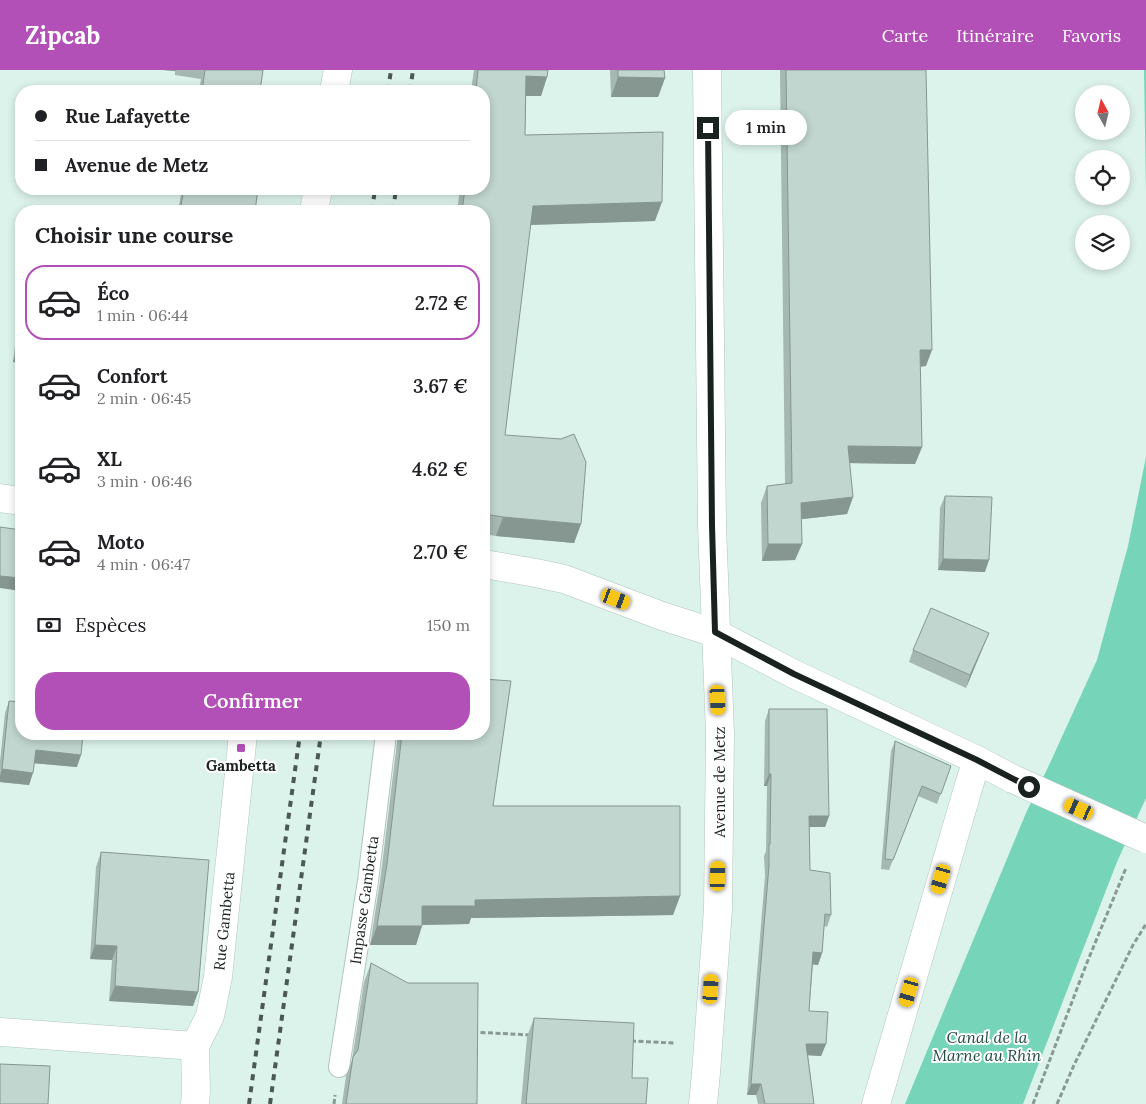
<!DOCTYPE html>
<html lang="fr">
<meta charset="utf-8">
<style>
body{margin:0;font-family:Lora,serif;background:#f6f6f6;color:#202124;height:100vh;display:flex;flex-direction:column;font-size:19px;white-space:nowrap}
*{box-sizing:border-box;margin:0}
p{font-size:16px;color:#757577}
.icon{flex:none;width:28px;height:28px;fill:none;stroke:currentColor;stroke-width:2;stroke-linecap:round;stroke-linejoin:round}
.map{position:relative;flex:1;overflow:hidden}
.details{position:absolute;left:15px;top:135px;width:475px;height:535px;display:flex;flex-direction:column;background:#fff;border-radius:20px;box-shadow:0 2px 8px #0003}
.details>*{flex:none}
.banner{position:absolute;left:15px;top:15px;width:475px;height:110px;border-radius:20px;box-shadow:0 2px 8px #0003;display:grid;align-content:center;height:110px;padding:0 20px;background:#fff}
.needle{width:32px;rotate:352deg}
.tools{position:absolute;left:1075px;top:15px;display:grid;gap:10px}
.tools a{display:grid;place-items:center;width:55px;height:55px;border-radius:50%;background:#fff;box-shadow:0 2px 8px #0003;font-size:25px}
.end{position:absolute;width:22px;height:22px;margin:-11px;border:6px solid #1a221f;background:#fff;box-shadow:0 0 0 2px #fff}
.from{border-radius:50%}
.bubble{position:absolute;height:35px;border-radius:18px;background:#fff;box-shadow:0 2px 8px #0003;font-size:16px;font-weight:600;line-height:35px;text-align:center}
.car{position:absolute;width:15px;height:30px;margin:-15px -8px;border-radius:6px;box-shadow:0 0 4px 1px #0007;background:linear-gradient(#f5c518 24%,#345 0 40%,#f5c518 0 76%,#345 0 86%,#f5c518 0)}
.banner b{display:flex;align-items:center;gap:18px;height:48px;font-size:19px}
.banner b+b{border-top:1px solid #e0e0e0}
.banner i{width:12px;height:12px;background:#202124}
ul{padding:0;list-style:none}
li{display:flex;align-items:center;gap:15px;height:75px;margin:0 10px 8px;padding:0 10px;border:2px solid transparent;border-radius:20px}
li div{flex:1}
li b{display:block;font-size:19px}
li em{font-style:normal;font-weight:600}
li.current{border-color:#b250b7}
li>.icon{width:45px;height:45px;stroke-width:1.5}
h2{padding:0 20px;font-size:22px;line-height:60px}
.pay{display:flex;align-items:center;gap:12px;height:55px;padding:0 20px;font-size:19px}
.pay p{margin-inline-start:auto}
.cta{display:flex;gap:10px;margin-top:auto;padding:10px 20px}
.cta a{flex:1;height:58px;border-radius:20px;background:#b250b7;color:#fff;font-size:20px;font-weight:600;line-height:58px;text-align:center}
header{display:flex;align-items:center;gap:30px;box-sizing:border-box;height:70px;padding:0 25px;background:#b250b7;color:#fff}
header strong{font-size:24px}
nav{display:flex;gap:28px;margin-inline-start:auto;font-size:18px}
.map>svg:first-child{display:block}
.water{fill:#76d4b8}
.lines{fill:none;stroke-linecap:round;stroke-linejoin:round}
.service-casing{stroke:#b0c6be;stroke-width:22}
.minor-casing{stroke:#b0c6be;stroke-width:29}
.tertiary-casing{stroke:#b0c6be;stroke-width:29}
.secondary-casing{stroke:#b0c6be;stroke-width:29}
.path{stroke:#899a94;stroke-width:3;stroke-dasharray:5 2.5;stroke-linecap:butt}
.service{stroke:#fff;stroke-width:20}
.minor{stroke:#fff;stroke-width:28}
.tertiary{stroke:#fff;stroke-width:28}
.secondary{stroke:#fff;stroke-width:28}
.rail{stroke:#4c5853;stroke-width:4;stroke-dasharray:6 6;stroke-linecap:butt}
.minor-bridge-casing{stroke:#b0c6be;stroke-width:29;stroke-linecap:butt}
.minor-bridge{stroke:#fff;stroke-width:28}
.wall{fill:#a5b8b1}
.shaded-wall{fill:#869690}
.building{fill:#c0d6ce;stroke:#869690}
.route{stroke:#1a221f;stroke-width:6}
.poi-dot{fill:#b250b7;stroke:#fff;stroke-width:2}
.labels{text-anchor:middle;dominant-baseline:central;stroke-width:4;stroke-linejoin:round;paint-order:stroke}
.poi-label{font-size:15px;font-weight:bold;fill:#1a221f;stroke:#fff}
.street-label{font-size:15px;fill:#1a221f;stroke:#fff}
.water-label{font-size:16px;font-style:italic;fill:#244d41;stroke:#fff}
</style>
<header>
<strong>Zipcab</strong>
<nav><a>Carte</a><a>Itinéraire</a><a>Favoris</a></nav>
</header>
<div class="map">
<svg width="1146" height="1034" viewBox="0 0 1146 1034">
<rect width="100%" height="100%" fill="#dcf3eb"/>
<g class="water">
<polygon points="1144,0 1146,0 1146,123"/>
<polygon points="1146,387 1146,728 1117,792 1023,1034 905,1034 1026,743 1050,693 1097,590 1128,476"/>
</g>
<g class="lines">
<g class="service-casing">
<polyline id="service" points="339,997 368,811 386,664"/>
</g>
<g class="minor-casing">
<g id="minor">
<polyline points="334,21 338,0"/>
<polyline points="314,141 318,119"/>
<polyline points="715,563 794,604 977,690 1013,709"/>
<polyline points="195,1034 196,1021 195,976"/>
<polyline points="876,1034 969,715 977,690"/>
</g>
</g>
<g class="tertiary-casing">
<g id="tertiary">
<polyline points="0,428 21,431"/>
<polyline points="484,494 536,503 564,509 662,546 715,563"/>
<polyline points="0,962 195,976 210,946 218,907 243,664"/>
</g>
</g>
<g class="secondary-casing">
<polyline id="secondary" points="703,1034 706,1003 718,839 720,664 712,455 707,0"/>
</g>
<g class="path">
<polyline points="473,962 530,965"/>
<polyline points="631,971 674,973"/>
<polyline points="334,1034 335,1025"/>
<polyline points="1033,1034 1086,895 1126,798"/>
<polyline points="1057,1034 1074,995 1133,875 1146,854"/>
</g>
<use href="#service" class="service"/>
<use href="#minor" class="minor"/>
<use href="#tertiary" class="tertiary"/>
<use href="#secondary" class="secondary"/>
<g class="rail">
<polyline points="388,21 391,0"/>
<polyline points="410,21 413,0"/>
<polyline points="372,141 375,119"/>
<polyline points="393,141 396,119"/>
<polyline points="249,1034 300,664"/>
<polyline points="270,1034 321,664"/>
</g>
<g class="minor-bridge-casing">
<polyline id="minor-bridge" points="1013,709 1146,769"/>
</g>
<use href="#minor-bridge" class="minor-bridge"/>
</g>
<g class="wall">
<polygon points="163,0 263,0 260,21 199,21 201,9 175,5 175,1"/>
<polygon points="474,0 548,0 547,7 541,26 526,26 525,65 655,151 530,155 505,365 581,454 574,473 496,466 484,464 484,141 457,141 460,119 484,119 484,21 471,21"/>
<polygon points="610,0 664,0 665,8 658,27 611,27"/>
<polygon points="780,0 926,0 926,296 920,297 922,377 915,394 849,393 853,427 847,444 801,449 802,474 795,490 762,491 761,433 767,416 785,414"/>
<polygon points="182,119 258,119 255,141 178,141"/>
<polygon points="21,243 21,293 13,292 18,251"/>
<polygon points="945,426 985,502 938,500 940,438"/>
<polygon points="989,563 966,618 909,592 913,580"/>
<polygon points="9,631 77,697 34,693 29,715 0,712 0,691 5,643"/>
<polygon points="769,639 829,746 825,757 809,757 810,800 831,845 827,857 824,856 822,883 818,895 813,894 809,941 826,974 821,986 808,985 814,1034 758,1034 756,1025 747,1025 765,806 764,786 766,781 767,716 764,716 765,651"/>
<polygon points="398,664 484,664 493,736 680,826 673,845 471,848 469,854 422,855 416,875 370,875 380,812"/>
<polygon points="895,671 951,696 937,734 918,726 889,800 881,799 891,681"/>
<polygon points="101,782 198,922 193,936 109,931 112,890 90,889 96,797"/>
<polygon points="371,893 477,1034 342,1034 346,1006 352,990 364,912"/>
<polygon points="534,948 632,1008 646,1034 521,1034 527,967"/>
</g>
<g class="shaded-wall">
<polygon points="163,0 176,0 175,1"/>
<polygon points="526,6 547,7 541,26 519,26"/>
<polygon points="618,7 665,8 658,27 611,27"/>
<polygon points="662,132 655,151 526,155 533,136"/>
<polygon points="19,275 21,275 21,293 13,292"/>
<polygon points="920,280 932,280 926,296 914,297"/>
<polygon points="848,376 922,377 915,394 841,393"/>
<polygon points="853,427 847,444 795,450 801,433"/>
<polygon points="503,447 581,454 574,473 496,466"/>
<polygon points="768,474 802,474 795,490 762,491"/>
<polygon points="943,489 989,490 985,502 938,500"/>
<polygon points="0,506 21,508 21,521 0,518"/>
<polygon points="989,563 984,575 966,618 970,605"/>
<polygon points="36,680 81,685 77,697 31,693"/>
<polygon points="2,699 33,703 29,715 0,712 0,706"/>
<polygon points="769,704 771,704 767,716 764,716"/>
<polygon points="809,746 829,746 825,757 805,757"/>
<polygon points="680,826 673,845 471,848 469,854 415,855 422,836 475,830"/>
<polygon points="377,856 422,856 416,875 370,875"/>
<polygon points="95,875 117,876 112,890 90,889"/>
<polygon points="813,882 822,883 818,895 809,894"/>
<polygon points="115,916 198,922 193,936 109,931"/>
<polygon points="806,974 826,974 821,986 802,985"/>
<polygon points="751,1014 761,1014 756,1025 747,1025"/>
</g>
<g class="building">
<polygon points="205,0 263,0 260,21 202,21"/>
<polygon points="478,0 548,0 547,7 526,6 525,65 663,62 662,132 533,136 505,365 561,369 574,364 586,392 581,454 503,447 484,444 484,141 462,141 465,119 484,119 484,21 476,21"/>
<polygon points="618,0 664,0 665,8 618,7"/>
<polygon points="786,0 926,0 932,280 920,280 922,377 848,376 853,427 801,433 802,474 768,474 767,416 792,413"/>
<polygon points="184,119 258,119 255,141 180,141"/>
<polygon points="21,259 21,275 19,275"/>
<polygon points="945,426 992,427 989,490 943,489"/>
<polygon points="0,457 21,460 21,508 0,506"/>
<polygon points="931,538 989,563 970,605 913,580"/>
<polygon points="484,609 511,611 493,736 680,736 680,826 475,830 475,836 422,836 422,856 377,856 387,794 402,664 484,664"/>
<polygon points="9,631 21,632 21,664 83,664 81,685 36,680 33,703 2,699"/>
<polygon points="769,639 827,639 829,746 809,746 810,800 830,803 831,845 825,844 822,883 813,882 809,941 828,942 826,974 806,974 814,1034 765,1034 761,1014 751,1014 769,795 769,774 770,774 771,704 769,704"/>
<polygon points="895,671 951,696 941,724 922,716 893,790 885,789"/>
<polygon points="101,782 209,790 198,922 115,916 117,876 95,875"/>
<polygon points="371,893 408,913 478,913 477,1034 346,1034 353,987 358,980"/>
<polygon points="534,948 634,953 632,1008 648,1008 646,1034 526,1034"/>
<polygon points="0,994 50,996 48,1034 0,1034"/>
</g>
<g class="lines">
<polyline class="route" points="708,58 712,455 715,562 794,604 977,690 1029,717"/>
</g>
<rect class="poi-dot" x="236" y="673" width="10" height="10" rx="2.5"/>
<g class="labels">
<g class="poi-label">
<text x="241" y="695">Gambetta</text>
</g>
<g class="street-label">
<text transform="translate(719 712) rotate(-90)">Avenue de Metz</text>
<text transform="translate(364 830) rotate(-82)">Impasse Gambetta</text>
<text transform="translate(224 851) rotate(-84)">Rue Gambetta</text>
</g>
<g class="water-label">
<text x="987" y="967">Canal de la<tspan x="987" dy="18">Marne au Rhin</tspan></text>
</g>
</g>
</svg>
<div class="tools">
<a><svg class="needle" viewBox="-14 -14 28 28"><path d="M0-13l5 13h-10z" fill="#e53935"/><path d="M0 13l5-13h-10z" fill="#757577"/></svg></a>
<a><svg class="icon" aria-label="locate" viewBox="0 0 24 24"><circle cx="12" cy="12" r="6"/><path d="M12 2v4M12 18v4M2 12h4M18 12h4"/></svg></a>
<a><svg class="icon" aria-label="layers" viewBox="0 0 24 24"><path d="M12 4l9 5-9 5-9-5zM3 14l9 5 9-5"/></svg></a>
</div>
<i class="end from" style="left:1029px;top:717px"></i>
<i class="end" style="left:708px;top:58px"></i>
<div class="bubble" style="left:725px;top:40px;width:82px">1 min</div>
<i class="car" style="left:616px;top:529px;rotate:111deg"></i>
<i class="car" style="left:718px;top:630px;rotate:177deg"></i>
<i class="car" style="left:1079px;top:739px;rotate:294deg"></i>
<i class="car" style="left:718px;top:806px;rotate:1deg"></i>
<i class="car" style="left:941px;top:809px;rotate:196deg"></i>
<i class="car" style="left:711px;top:919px;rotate:4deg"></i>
<i class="car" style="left:909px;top:922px;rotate:196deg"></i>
<div class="banner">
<b><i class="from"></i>Rue Lafayette</b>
<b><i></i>Avenue de Metz</b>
</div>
<section class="details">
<h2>Choisir une course</h2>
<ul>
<li class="current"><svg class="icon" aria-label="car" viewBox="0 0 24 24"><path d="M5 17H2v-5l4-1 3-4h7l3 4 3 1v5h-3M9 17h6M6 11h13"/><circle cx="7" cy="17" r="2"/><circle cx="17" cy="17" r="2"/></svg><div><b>Éco</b><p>1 min · 06:44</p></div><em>2.72 €</em></li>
<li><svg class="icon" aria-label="car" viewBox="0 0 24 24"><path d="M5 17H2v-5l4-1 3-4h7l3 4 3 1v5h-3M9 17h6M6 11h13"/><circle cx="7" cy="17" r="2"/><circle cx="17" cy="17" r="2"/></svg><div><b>Confort</b><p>2 min · 06:45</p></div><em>3.67 €</em></li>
<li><svg class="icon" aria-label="car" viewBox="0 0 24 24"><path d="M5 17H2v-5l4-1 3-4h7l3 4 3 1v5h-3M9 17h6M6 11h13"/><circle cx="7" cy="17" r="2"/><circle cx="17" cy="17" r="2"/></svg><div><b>XL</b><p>3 min · 06:46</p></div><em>4.62 €</em></li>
<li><svg class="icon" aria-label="car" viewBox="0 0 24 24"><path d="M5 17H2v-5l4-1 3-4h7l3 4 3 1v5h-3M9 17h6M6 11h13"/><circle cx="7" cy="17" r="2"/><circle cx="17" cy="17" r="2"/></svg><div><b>Moto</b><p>4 min · 06:47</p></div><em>2.70 €</em></li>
</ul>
<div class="pay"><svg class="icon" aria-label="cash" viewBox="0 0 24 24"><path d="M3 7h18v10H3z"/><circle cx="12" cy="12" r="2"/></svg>Espèces<p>150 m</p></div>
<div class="cta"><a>Confirmer</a></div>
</section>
</div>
